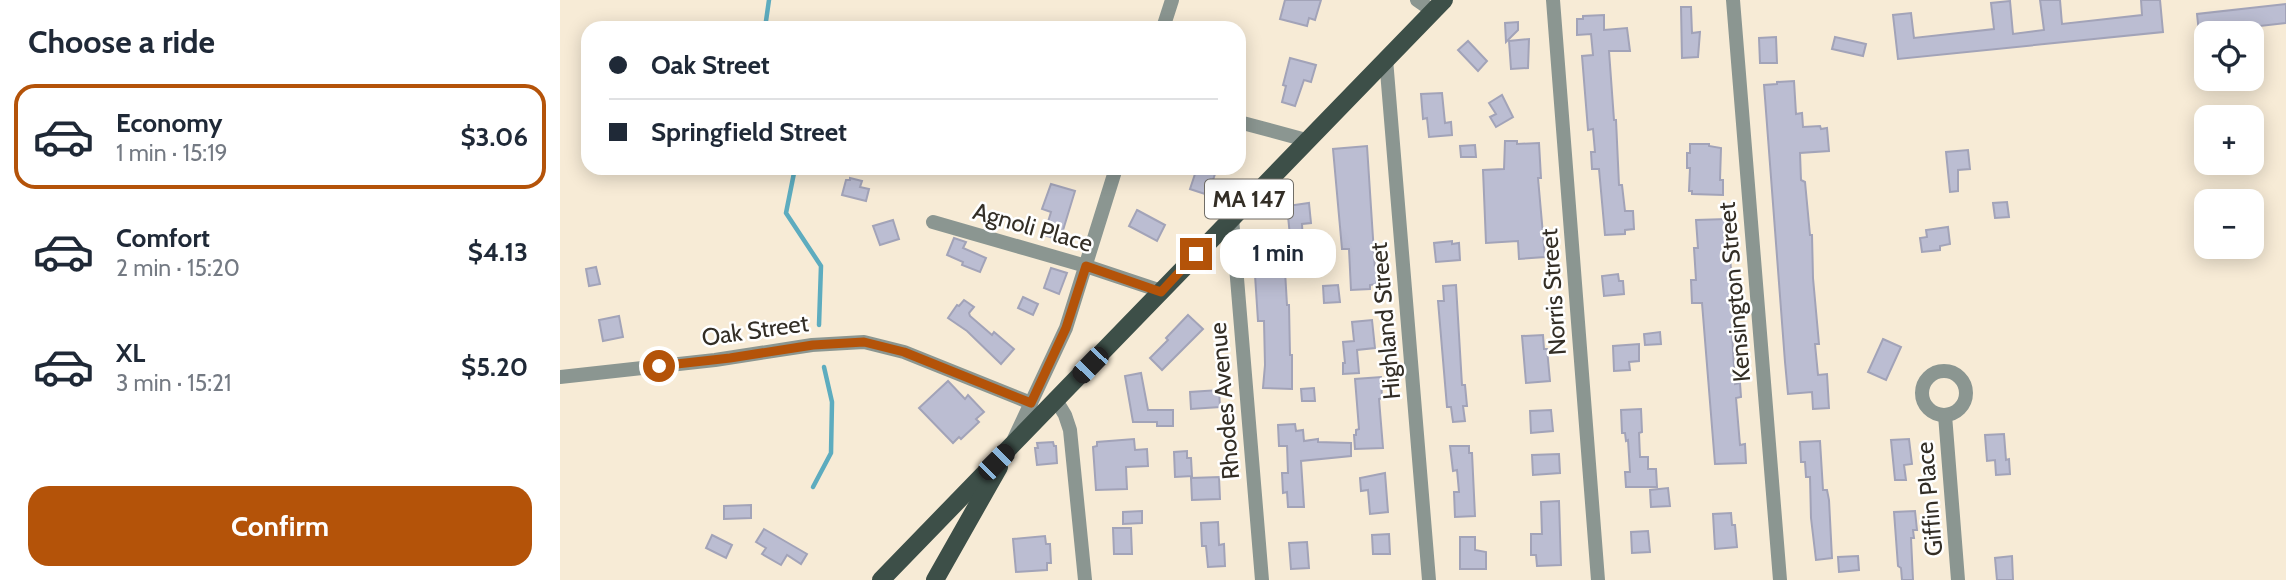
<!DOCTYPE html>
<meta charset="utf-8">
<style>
body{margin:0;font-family:Cabin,sans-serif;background:#f6f6f7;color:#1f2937;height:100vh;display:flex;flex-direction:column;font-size:26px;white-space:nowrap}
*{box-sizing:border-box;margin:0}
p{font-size:23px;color:#747a83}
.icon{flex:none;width:38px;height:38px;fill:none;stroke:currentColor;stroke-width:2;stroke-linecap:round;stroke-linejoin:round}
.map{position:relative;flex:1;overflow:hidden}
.panel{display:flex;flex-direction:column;background:#fff;width:560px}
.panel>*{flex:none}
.top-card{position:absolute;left:21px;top:21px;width:665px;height:154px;border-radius:21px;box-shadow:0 4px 18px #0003;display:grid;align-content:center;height:154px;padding:0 28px;background:#fff}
.tools{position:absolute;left:1634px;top:21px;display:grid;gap:14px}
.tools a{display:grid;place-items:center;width:70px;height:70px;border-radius:14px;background:#fff;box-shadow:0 4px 18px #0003;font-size:35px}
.end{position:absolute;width:32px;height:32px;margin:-16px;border:9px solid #b45309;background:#fff;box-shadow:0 0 0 4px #fff}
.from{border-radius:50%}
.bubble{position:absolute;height:49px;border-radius:21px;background:#fff;box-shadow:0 4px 18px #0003;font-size:23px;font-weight:800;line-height:49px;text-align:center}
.car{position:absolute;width:21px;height:42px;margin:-21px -10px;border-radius:9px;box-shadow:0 0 5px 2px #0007;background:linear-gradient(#222 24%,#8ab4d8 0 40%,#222 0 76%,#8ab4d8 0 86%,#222 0)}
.top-card b{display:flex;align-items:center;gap:24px;height:66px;font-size:26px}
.top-card b+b{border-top:2px solid #e0e1e3}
.top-card i{width:18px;height:18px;background:#1f2937}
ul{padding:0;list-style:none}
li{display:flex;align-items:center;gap:21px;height:105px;margin:0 14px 10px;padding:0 14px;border:4px solid transparent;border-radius:21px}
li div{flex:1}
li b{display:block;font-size:26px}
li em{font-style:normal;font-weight:800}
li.current{border-color:#b45309}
li>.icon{width:63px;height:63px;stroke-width:1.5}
h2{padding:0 28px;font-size:32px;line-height:84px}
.primary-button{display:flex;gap:14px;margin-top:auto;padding:14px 28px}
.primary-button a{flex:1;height:80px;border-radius:21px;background:#b45309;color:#fff;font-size:28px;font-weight:800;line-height:80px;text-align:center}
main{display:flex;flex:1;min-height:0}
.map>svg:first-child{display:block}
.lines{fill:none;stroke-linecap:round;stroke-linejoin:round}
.stream{stroke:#5dacbf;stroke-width:4.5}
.building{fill:#bbbdd2;stroke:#a2a3b8;stroke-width:2}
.minor{stroke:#8b9691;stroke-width:14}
.major{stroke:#3d4f48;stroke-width:18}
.route{stroke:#b45309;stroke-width:9}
.labels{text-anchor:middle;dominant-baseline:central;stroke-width:5;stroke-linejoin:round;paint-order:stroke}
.shield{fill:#fff;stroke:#706d67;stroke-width:2}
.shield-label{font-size:23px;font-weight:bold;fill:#332e26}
.street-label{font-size:24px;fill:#332e26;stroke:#fff}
</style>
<main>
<section class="panel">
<h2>Choose a ride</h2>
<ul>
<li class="current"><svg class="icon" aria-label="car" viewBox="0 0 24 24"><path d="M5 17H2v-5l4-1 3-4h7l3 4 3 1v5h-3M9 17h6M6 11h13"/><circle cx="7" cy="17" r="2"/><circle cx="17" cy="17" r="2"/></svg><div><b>Economy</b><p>1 min · 15:19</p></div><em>$3.06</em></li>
<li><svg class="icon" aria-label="car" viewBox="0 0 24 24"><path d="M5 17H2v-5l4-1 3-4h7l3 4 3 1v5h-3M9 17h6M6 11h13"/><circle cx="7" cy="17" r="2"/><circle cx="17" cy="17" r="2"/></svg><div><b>Comfort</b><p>2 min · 15:20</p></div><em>$4.13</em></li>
<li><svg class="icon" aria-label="car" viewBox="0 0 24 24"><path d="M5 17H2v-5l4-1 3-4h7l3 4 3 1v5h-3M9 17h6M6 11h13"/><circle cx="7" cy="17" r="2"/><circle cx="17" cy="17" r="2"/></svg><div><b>XL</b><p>3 min · 15:21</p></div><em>$5.20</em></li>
</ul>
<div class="primary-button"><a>Confirm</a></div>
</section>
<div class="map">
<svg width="1726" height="580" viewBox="0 0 1726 580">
<rect width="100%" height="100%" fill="#f7ebd6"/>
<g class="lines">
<g class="stream">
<polyline points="205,28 209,0"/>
<polyline points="235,168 226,213 261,266 259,325"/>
<polyline points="253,487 271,453 272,402 264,367"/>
</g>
</g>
<g class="building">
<polygon points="725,0 761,0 755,20 749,18 747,26 720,19"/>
<polygon points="1480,0 1500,0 1502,24 1582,15 1581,0 1600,0 1603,32 1338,59 1333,15 1351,13 1354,38 1434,29 1431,3 1450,1 1453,34 1484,30"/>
<polygon points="1726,4 1726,23 1639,33 1637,14"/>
<polygon points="1121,7 1131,7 1132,33 1140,32 1138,57 1122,58"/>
<polygon points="1044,15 1044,30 1067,28 1070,51 1049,51 1054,120 1056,120 1059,185 1062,185 1065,211 1073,211 1074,229 1065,230 1065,234 1045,235 1039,169 1032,169 1031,152 1035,152 1033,129 1028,130 1022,56 1033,55 1031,34 1017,35 1017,19 1023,19 1023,16"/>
<polygon points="958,22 958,30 946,42 945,23"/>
<polygon points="1216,37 1217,63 1200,63 1199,38"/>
<polygon points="1275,37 1306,44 1303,56 1272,49"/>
<polygon points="969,39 968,68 951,69 949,41"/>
<polygon points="908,41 927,61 918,71 898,50"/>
<polygon points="730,58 756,65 751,82 744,80 735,106 722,102 726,86 723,85"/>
<polygon points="1234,81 1236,114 1242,113 1243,127 1260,126 1261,129 1267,128 1269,151 1240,153 1241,180 1245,182 1250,235 1252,235 1253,278 1259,344 1255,344 1258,375 1267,374 1269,408 1253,409 1252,392 1228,394 1225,362 1204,85 1217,84 1217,82"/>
<polygon points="882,93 885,123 891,122 892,135 869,137 867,118 863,119 861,94"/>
<polygon points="942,95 953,117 936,127 930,117 936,114 929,103"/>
<polygon points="945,141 957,141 957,144 979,143 981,178 978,178 985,257 959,259 958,241 926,243 923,170 944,169"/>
<polygon points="1130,144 1149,144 1149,146 1161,148 1160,180 1163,180 1163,195 1132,194 1132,191 1129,191 1130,168 1127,168 1127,153 1130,153"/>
<polygon points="915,145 916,157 901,157 900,146"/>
<polygon points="807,146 815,269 820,268 821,280 816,281 816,284 810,285 810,289 791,290 789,249 782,249 773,149"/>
<polygon points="1408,150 1410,169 1398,170 1398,191 1390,192 1386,152"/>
<polygon points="637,168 657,168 648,195 630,189"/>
<polygon points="290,178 302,181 300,187 309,189 306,201 282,195 286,180 290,180"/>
<polygon points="491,184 515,191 500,240 484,235 491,212 482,209"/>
<polygon points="1447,202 1449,217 1435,218 1433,203"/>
<polygon points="749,203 751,223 742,224 744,261 723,262 722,246 731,246 727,206"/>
<polygon points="577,210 605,225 597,241 569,226"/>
<polygon points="1167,219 1176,333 1172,333 1175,384 1180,383 1181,397 1176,398 1180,445 1185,444 1186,463 1155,464 1142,303 1132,303 1131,280 1136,280 1134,248 1138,248 1136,220"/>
<polygon points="333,220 339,239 320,245 313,226"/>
<polygon points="1388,227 1390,244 1380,246 1380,250 1362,252 1360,238 1367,237 1366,230"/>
<polygon points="394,238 406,242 403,248 426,258 420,272 402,265 403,262 387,255"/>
<polygon points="892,241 892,244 899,243 900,260 876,262 874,243"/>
<polygon points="36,267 40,284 29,286 26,269"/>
<polygon points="491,268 507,273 499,294 484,288"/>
<polygon points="725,271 727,305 729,305 730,355 732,355 732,389 703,388 705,365 704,321 698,321 695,275 699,274 699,272"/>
<polygon points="1058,274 1059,281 1063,281 1064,294 1044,296 1042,276"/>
<polygon points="778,285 780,302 764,303 763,286"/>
<polygon points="896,285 902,385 905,385 907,406 903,406 905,421 893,422 891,407 887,407 878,301 884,301 883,286"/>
<polygon points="463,297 478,304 473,315 458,308"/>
<polygon points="404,300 414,307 409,313 410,316 432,335 434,332 454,349 441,364 407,331 388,318 397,305 399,306"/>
<polygon points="628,315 643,329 602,370 590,358 608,340 606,338"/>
<polygon points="59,316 63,337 43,341 39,320"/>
<polygon points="812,320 815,348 797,350 799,373 783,374 783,363 785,363 783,342 794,341 792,322"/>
<polygon points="1100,332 1101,344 1085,345 1084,334"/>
<polygon points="983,335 984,349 987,349 990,381 966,383 962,336"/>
<polygon points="1323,339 1341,347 1326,380 1308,372"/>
<polygon points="1079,344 1079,361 1069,362 1070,370 1054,371 1053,346"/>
<polygon points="581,373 588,410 613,410 613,426 597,426 597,422 573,422 565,376"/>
<polygon points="821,377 822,398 819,399 823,448 795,449 794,435 796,435 796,430 799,429 795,379"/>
<polygon points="388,381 405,399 408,395 424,412 416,419 419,422 401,439 399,437 393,443 359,408"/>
<polygon points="754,388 755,401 742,401 741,389"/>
<polygon points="659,390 660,407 631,409 630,392"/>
<polygon points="1081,409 1082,432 1079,433 1080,457 1088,457 1088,469 1096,469 1097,487 1066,487 1065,472 1070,472 1068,440 1066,441 1065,433 1062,433 1061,410"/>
<polygon points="991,410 993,431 971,433 970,411"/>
<polygon points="735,424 736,431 743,430 744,441 758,439 758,442 791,443 791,456 741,461 744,507 728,507 727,492 723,493 722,473 728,473 727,446 719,446 718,425"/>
<polygon points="1444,434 1446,460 1449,459 1450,474 1436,475 1435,460 1427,461 1425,435"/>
<polygon points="574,439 575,450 587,449 588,466 566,467 567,489 536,490 533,447 537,446 537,442"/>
<polygon points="1349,439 1352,464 1344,465 1346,480 1335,480 1331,440"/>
<polygon points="1260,441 1263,490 1267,490 1269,500 1272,558 1256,560 1251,518 1250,477 1246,477 1245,462 1241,462 1240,442"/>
<polygon points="493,442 494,446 496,446 497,463 477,465 475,448 478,448 477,443"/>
<polygon points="890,446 909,446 909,453 912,453 915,516 895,517 894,492 899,492 897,470 893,471"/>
<polygon points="627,451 627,458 631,458 632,476 615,477 614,452"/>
<polygon points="999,454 1000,473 973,475 972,455"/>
<polygon points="825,473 828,512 810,514 808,490 801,491 800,478"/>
<polygon points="659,477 660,499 632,500 631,478"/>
<polygon points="1108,488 1110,506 1091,507 1090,490"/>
<polygon points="999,501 1001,565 977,566 976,555 971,555 971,534 982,534 981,502"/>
<polygon points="191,505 191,518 164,519 164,506"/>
<polygon points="582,511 582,523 563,524 563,512"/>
<polygon points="1355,511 1357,530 1353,530 1354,538 1351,538 1353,580 1342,580 1341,568 1338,566 1334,512"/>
<polygon points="1171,513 1172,525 1175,525 1177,547 1155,549 1153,514"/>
<polygon points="658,522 659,545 664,544 665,566 648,567 646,546 642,546 641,523"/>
<polygon points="553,528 571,528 572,554 554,554"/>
<polygon points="204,529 247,554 241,564 227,555 221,565 202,554 206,548 196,542"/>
<polygon points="1088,531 1090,552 1072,553 1071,532"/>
<polygon points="829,534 830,554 813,554 812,535"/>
<polygon points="152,535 172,545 166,558 146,548"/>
<polygon points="485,536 486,544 490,544 491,563 487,563 487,570 456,572 453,539"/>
<polygon points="900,537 915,537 915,550 926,552 926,569 900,569"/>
<polygon points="747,542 749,568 731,569 729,543"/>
<polygon points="1298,556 1299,570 1279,572 1278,557"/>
<polygon points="1452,556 1453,580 1437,580 1435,558"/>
</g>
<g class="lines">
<g class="minor">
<polyline points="857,0 873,11"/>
<polyline points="993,0 1038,580"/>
<polyline points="1173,0 1220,580"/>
<polyline points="603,28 612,0"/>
<polyline points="826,59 869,580"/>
<polyline points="679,122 746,140"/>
<polyline points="672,218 702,580"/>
<polyline points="373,222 526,266 601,291"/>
<circle cx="1384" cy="393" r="22"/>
<polyline points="0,377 155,360 252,345 304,342 344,352 471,403"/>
<polyline points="496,400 505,415 510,430 525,580"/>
<polyline points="1385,415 1398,580"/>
<polyline points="454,439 506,328 556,168"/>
</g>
<g class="major">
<polyline points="321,580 884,0"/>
<polyline points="375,580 439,467"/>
</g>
</g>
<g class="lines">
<polyline class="route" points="99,366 170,358 253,345 304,342 344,352 471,403 506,328 526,266 601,292 636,254"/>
</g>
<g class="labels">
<rect class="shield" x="645" y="179.5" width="88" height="39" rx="5"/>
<g class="shield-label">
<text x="689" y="199">MA 147</text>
</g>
<g class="street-label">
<text transform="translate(473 227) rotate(16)">Agnoli Place</text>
<text transform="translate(993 292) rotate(-94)">Norris Street</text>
<text transform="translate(1174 292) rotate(-95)">Kensington Street</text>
<text transform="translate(825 321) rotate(-95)">Highland Street</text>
<text transform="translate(195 330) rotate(-8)">Oak Street</text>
<text transform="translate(664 401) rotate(-95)">Rhodes Avenue</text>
<text transform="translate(1369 499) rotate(-95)">Giffin Place</text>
</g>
</g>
</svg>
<div class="tools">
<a><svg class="icon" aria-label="locate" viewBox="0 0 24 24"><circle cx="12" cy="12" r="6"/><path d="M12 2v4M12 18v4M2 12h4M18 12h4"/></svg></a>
<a>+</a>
<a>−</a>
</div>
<i class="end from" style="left:99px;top:366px"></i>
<i class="end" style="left:636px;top:254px"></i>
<div class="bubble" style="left:660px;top:229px;width:116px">1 min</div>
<i class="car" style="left:530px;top:365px;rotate:224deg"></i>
<i class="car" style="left:436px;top:462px;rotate:45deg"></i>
<div class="top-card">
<b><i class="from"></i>Oak Street</b>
<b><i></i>Springfield Street</b>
</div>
</div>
</main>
